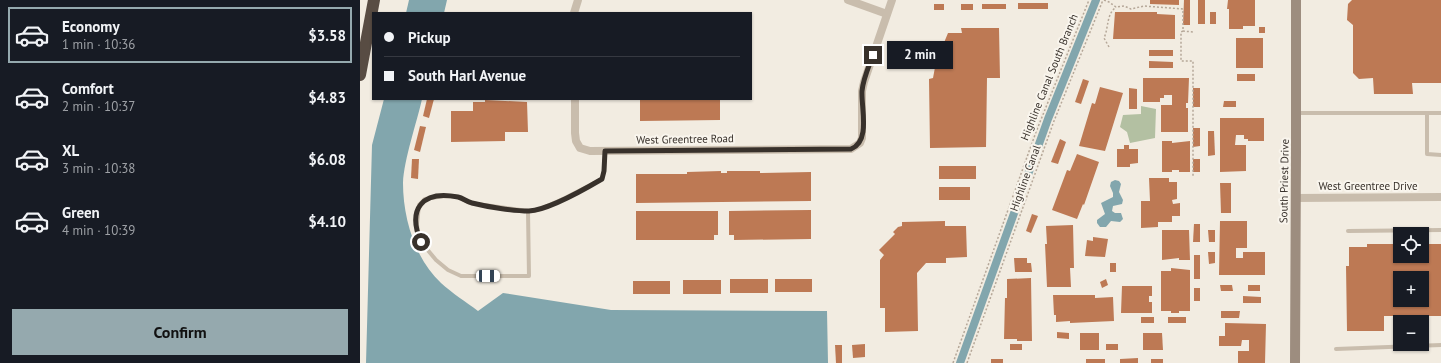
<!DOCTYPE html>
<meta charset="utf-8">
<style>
body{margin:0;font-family:"PT Sans",sans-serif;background:#20242c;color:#f1f3f6;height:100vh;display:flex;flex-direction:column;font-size:15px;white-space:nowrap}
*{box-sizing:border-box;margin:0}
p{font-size:13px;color:#9ea1a6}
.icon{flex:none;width:22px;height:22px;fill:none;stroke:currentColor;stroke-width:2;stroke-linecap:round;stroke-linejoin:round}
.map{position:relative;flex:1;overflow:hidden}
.details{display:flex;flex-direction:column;background:#171b24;width:360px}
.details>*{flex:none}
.top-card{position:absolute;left:12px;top:12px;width:380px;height:88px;border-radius:0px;box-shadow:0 1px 3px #0004;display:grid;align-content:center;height:88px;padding:0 12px;background:#171b24}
.tools{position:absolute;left:1033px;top:227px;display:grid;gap:8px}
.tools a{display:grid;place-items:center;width:36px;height:36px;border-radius:0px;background:#171b24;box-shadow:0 1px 3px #0004;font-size:20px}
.end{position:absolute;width:18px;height:18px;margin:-9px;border:5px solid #38312b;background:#fff;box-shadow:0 0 0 2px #fff}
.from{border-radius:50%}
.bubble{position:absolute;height:28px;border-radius:0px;background:#171b24;box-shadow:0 1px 3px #0004;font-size:13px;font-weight:700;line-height:28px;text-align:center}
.car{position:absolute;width:12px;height:24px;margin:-12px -6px;border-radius:5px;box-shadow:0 0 3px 1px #0007;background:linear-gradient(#fff 24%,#345 0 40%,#fff 0 76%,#345 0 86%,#fff 0)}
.top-card b{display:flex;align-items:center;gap:14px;height:38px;font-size:15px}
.top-card b+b{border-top:1px solid #363941}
.top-card i{width:10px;height:10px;background:#f1f3f6}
ul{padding:7px 0 0;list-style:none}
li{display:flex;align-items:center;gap:12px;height:56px;margin:0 8px 6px;padding:0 4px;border:2px solid transparent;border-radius:0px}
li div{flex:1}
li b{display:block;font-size:15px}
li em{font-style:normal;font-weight:700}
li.current{border-color:#95a9ae}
li>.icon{width:36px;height:36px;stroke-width:1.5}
.primary-button{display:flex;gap:8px;margin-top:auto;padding:8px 12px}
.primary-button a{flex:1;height:46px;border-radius:0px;background:#95a9ae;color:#111;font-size:16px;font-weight:700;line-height:46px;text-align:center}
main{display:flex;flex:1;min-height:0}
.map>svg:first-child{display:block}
.green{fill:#b3c0a2}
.water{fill:#82a6ad}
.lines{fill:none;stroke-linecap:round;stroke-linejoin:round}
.canal{stroke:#82a6ad;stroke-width:8}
.building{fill:#bd7954;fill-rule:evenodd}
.path{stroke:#b5a798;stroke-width:1.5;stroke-dasharray:2 2;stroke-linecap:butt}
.service{stroke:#c9bdad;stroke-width:4}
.minor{stroke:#c9bdad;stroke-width:8}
.secondary{stroke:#9d8d7f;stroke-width:10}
.motorway{stroke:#584c43;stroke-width:12}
.route{stroke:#38312b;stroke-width:5}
.labels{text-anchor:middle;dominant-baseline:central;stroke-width:4;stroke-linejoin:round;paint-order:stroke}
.street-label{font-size:11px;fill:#38312b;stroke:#f9f5ed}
</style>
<main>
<section class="details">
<ul>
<li class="current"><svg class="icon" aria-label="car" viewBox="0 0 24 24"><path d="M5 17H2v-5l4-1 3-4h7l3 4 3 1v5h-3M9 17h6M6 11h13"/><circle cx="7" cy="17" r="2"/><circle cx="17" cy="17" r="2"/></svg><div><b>Economy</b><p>1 min · 10:36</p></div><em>$3.58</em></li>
<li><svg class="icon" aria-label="car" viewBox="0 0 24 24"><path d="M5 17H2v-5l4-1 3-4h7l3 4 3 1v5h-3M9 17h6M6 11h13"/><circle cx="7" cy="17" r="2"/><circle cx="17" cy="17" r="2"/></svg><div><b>Comfort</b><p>2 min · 10:37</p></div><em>$4.83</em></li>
<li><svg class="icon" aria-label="car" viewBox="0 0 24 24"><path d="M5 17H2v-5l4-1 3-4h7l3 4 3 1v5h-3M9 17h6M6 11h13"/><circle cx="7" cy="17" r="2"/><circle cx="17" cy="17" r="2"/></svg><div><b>XL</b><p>3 min · 10:38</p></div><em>$6.08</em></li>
<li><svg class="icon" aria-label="car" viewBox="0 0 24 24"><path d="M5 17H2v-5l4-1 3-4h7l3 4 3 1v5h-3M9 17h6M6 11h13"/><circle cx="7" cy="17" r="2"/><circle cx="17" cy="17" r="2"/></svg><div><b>Green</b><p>4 min · 10:39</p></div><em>$4.10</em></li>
</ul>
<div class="primary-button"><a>Confirm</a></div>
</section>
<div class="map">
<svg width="1081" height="363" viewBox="0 0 1081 363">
<rect width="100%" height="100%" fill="#f2ece1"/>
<polygon class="green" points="781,106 796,109 795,138 770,143 767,132 760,127 763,115 781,114"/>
<g class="water">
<polygon points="49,0 87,0 84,13 46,13"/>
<path d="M24 99H62C57 122 44 159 43 183 43 218 55 259 81 283 92 293 106 302 118 311L143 293 251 310 467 311 468 363H6L12 145Z"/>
<polygon points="755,180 759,181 761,184 759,192 763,200 762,204 753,206 752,211 755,213 761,213 763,219 760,222 751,221 746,227 740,227 737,223 737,220 745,214 741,203 753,197 753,193 750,186 751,182"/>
</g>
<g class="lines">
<polyline class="canal" points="600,363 688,119 736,0"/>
</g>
<g class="building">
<polygon points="790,0 819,0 819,5 790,4"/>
<polygon points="824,0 830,0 830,25 823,25"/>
<rect x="838" y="0" width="7" height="24"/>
<polygon points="868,0 895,0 895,26 883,26 883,29 869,29 869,9 867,9"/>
<polygon points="992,0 1081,0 1081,83 1052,83 1053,94 1014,94 1013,78 999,79 993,73 993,25 987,20 988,4"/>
<rect x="658" y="3" width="30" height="6"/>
<rect x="574" y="4" width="10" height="6"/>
<rect x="601" y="4" width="12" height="6"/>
<rect x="622" y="4" width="24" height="5"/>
<polygon points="755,12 797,12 797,14 815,15 815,39 753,39"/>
<rect x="850" y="12" width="6" height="12"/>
<rect x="899" y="27" width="6" height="6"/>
<polygon points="601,28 639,28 640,78 627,78 626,147 570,148 569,79 573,78 576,62 588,33 602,33"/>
<rect x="876" y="38" width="27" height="30"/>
<rect x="789" y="50" width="24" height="6"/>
<polygon points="789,61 813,62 813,68 789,68"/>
<rect x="877" y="74" width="18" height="7"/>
<polygon points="783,78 829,78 828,103 826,103 826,108 828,108 828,132 801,132 801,105 812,105 812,95 804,95 804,98 800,98 800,102 783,102"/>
<polygon points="723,79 729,81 721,104 715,102"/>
<polygon points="740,87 763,93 745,151 719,146 732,103 735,104"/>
<polygon points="769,88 777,89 777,109 769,109"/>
<rect x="833" y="88" width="7" height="19"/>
<polygon points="67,99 74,99 69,118 63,116"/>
<polygon points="280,99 360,99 360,120 280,121"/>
<polygon points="125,100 167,102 168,132 145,132 145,141 91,142 91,111 113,111 113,102 125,102"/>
<polygon points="864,101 876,101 876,107 863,107"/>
<polygon points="860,118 904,118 904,141 888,141 888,139 884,139 884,135 876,135 875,145 886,145 886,171 860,172"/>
<polygon points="60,126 66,127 60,152 54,150"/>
<polygon points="833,128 840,128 840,146 833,147"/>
<polygon points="848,131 854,131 855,155 848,156"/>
<polygon points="700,139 706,142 698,164 691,162"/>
<polygon points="802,141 812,141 812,143 830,141 830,172 819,172 819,170 812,170 812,172 802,172"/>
<polygon points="764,145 769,145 769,149 778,149 778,163 770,164 770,167 757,167 757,149 764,149"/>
<polygon points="717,154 739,162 724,205 723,204 717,219 692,210 707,170 710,171"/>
<polygon points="52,159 59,159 58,179 51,178"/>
<rect x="833" y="159" width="7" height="13"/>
<rect x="579" y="166" width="37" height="13"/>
<polygon points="361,171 361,173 367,173 367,171 400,171 400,173 451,172 451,201 276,203 276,174 327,174 327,172"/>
<polygon points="789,178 809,178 809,182 817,182 817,199 812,200 813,204 820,203 820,216 812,216 812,222 798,222 798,227 781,228 781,201 790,201"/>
<polygon points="860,183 871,183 871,213 861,213"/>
<rect x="579" y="187" width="31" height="13"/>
<polygon points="451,210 451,239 374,240 374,235 369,235 369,211"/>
<polygon points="276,211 358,211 358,235 354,235 354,240 276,240"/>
<polygon points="672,214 678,216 671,233 666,231"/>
<polygon points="585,221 585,226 606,226 607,257 586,258 586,263 566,263 557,273 558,331 525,332 525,308 520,308 520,260 524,255 519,250 535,234 533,232 538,227 542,226 542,222"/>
<polygon points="860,221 887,221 887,248 876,248 876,258 883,258 883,252 905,252 905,275 859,275"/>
<polygon points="834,224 840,224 840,242 833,242"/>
<polygon points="713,225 714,268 710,268 711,287 687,287 685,244 687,244 686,226"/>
<polygon points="802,230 829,230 830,260 819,260 819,258 802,260"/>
<polygon points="848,230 855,230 855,242 849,242"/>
<polygon points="733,237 748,239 745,257 725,256 727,240 733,241"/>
<path d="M1007 244H1040V256H1062V244H1081V316H1024V331H987L986 266H989V247H1007ZM1040 278H1062V300H1040Z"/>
<polygon points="848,252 855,252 855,263 849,264"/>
<rect x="834" y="255" width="6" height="24"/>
<polygon points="654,258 667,258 667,263 671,263 672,272 655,272"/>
<rect x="750" y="263" width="6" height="9"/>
<polygon points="811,268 830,270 830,311 819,311 819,313 811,313 811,311 801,311 801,271 811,271"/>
<polygon points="671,278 672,341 657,341 657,339 644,339 645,298 647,298 647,279"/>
<rect x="370" y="279" width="38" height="14"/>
<rect x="415" y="279" width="37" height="13"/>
<polygon points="746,279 748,285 742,288 740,282"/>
<rect x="323" y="280" width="38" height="14"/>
<rect x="273" y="281" width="37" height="13"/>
<polygon points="860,285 872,285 873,291 861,291"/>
<rect x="888" y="285" width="12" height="6"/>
<polygon points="762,286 792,286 792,296 789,296 789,302 792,302 792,313 761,313"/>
<rect x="834" y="288" width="6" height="13"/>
<polygon points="693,295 735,295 735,298 753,297 754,321 710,323 710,321 696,322 696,315 694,315"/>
<polygon points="883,296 901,297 901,303 883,303"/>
<polygon points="861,311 880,311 879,318 861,318"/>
<rect x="781" y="317" width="13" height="6"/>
<rect x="808" y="317" width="18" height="6"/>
<polygon points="865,323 906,324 905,363 878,363 878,351 889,351 889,340 882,340 881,346 859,346 859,336 865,336"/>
<polygon points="697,332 709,333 709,339 697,338"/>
<rect x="720" y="333" width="19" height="17"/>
<polygon points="783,333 802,333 803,350 783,350"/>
<polygon points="505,344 505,357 493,358 492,345"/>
<rect x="650" y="344" width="12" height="6"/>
<rect x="746" y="344" width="12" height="6"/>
<polygon points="475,345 482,345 482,363 476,363"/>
<polygon points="778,358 778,363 760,363 760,359"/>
<rect x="631" y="359" width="12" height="4"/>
<rect x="726" y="359" width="19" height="4"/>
<rect x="791" y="359" width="12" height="4"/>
</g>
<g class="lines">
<g class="path">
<polyline points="744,0 749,2 756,7 764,6 771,9 784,6 823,9 823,31 833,32"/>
<polyline points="823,31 821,32 821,61 833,61 833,176"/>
<path d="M749 47 744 38C749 27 746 15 756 7"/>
<polyline points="593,363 676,132 729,0"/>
<polyline points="607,363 694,121 743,0"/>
</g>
<g class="service">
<polyline points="936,113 1081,113"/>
<polyline points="1067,113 1067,154 1081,155"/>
<polyline points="168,211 169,276 101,276 88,270 76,260 61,242 58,234 57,224 59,205 65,199 84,196 98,197 110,203 168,211 178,210 205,198 242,179 244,171 245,151"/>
<polyline points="988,231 1081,230"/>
<polyline points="976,349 1081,345"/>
</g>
<g class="minor">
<polyline points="488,0 527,14"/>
<polyline points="214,13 218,0"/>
<polyline points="215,99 215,133 216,141 220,148 230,151 491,149 500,143 502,138 502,91 504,82 532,0"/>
<polyline points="936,198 1081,197"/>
</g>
<polyline class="secondary" points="935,363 936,151 936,0"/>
<polyline class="motorway" points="0,75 14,0"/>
</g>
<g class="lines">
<path class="route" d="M61 242C47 209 62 190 98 197 103 198 107 202 112 203 128 207 153 211 169 211 188 210 225 189 242 179L244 171 245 151 491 149C511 141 501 108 502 91 503 79 509 66 513 55"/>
</g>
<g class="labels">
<g class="street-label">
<text transform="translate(689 77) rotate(-68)">Highline Canal South Branch</text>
<text transform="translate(325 139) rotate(-1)">West Greentree Road</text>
<text transform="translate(665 178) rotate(-70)">Highline Canal</text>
<text transform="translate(924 181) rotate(-89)">South Priest Drive</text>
<text x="1008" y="186">West Greentree Drive</text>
</g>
</g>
</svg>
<div class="tools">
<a><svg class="icon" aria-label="locate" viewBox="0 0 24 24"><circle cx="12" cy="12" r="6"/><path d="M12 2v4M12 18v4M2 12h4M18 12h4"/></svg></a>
<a>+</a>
<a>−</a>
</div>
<i class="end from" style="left:61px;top:242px"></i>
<i class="end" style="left:513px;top:55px"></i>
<div class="bubble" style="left:527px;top:41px;width:66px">2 min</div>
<i class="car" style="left:128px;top:276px;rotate:90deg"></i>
<div class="top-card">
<b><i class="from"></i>Pickup</b>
<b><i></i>South Harl Avenue</b>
</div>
</div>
</main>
